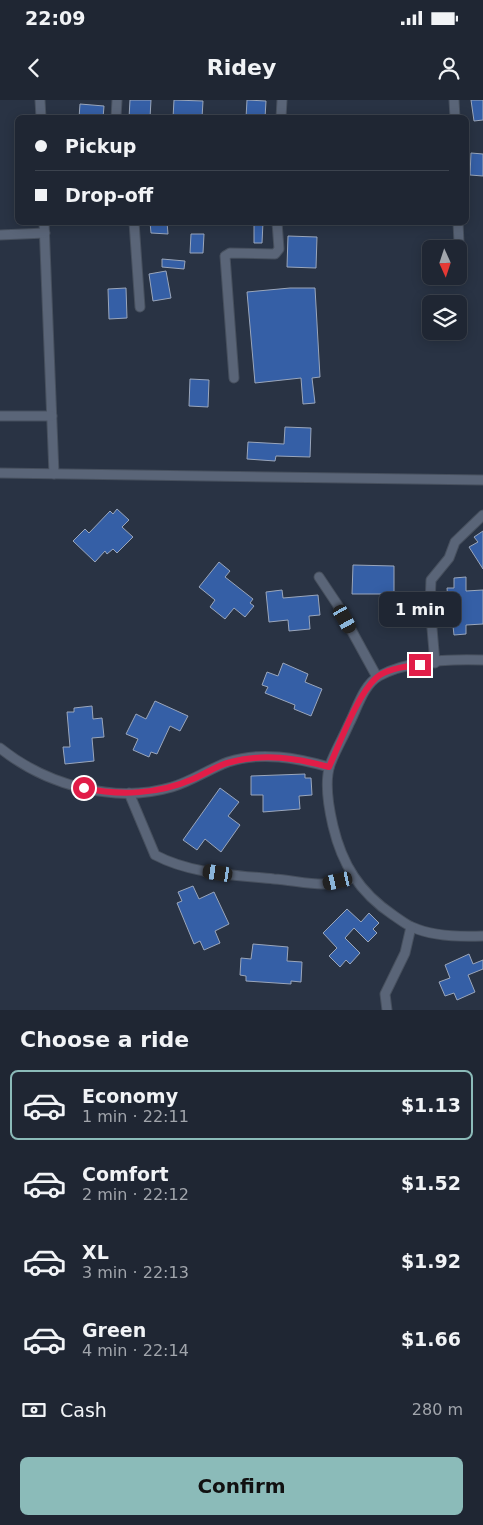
<!DOCTYPE html>
<meta charset="utf-8">
<style>
body{margin:0;font-family:"DejaVu Sans",sans-serif;background:#2c323f;color:#f1f3f6;height:100vh;display:flex;flex-direction:column;font-size:19px;white-space:nowrap}
*{box-sizing:border-box;margin:0}
p{font-size:16px;color:#a1a5ac}
.icon{flex:none;width:28px;height:28px;fill:none;stroke:currentColor;stroke-width:2;stroke-linecap:round;stroke-linejoin:round}
.map{position:relative;height:910px;overflow:hidden}
.details{display:flex;flex-direction:column;background:#1f2633;flex:1}
.details>*{flex:none}
.top-card{position:absolute;left:15px;top:15px;width:454px;height:110px;border-radius:8px;box-shadow:0 2px 12px #0003,0 0 0 1px #3c434e;display:grid;align-content:center;height:110px;padding:0 20px;background:#1f2633}
.needle{width:32px;rotate:177deg}
.tools{position:absolute;left:422px;top:140px;display:grid;gap:10px}
.tools a{display:grid;place-items:center;width:45px;height:45px;border-radius:8px;background:#1f2633;box-shadow:0 2px 12px #0003,0 0 0 1px #3c434e;font-size:25px}
.end{position:absolute;width:22px;height:22px;margin:-11px;border:6px solid #e11d48;background:#fff;box-shadow:0 0 0 2px #fff}
.from{border-radius:50%}
.bubble{position:absolute;height:35px;border-radius:8px;background:#1f2633;box-shadow:0 2px 12px #0003,0 0 0 1px #3c434e;font-size:16px;font-weight:800;line-height:35px;text-align:center}
.car{position:absolute;width:15px;height:30px;margin:-15px -8px;border-radius:6px;box-shadow:0 0 4px 1px #0007;background:linear-gradient(#222 24%,#8ab4d8 0 40%,#222 0 76%,#8ab4d8 0 86%,#222 0)}
.top-card b{display:flex;align-items:center;gap:18px;height:48px;font-size:19px}
.top-card b+b{border-top:1px solid #3c434e}
.top-card i{width:12px;height:12px;background:#f1f3f6}
ul{padding:0;list-style:none}
li{display:flex;align-items:center;gap:15px;height:70px;margin:0 10px 8px;padding:0 10px;border:2px solid transparent;border-radius:8px}
li div{flex:1}
li b{display:block;font-size:19px}
li em{font-style:normal;font-weight:800}
li.current{border-color:#8bbbb9}
li>.icon{width:45px;height:45px;stroke-width:1.5}
h2{padding:0 20px;font-size:22px;line-height:60px}
.pay{display:flex;align-items:center;gap:12px;height:55px;padding:0 20px;font-size:19px}
.pay p{margin-inline-start:auto}
.action{display:flex;gap:10px;margin-top:auto;padding:10px 20px}
.action a{flex:1;height:58px;border-radius:8px;background:#8bbbb9;color:#111;font-size:20px;font-weight:800;line-height:58px;text-align:center}
.status{display:flex;justify-content:space-between;align-items:center;height:35px;padding:0 25px;background:#1f2633;direction:ltr}
.status svg{height:14px;fill:currentColor}
header{display:flex;justify-content:space-between;align-items:center;height:65px;padding:0 20px;background:#1f2633;font-size:22px;font-weight:800}
.map>svg:first-child{display:block}
.building{fill:#355fa6;stroke:#9aa6bb}
.lines{fill:none;stroke-linecap:round;stroke-linejoin:round}
.minor-casing{stroke:#47505e;stroke-width:11}
.minor{stroke:#5a6578;stroke-width:9}
.route{stroke:#e11d48;stroke-width:6}
</style>
<div class="status"><b>22:09</b><svg viewBox="0 0 49 12"><path d="M0 12V9h3v3zM5 12V6h3v6zM10 12V3h3v9zM15 12V0h3v12zM26 1h20v11H26zM47 4h2v5h-2z"/></svg></div>
<header><svg class="icon" aria-label="back" viewBox="0 0 24 24"><path d="M15 5l-7 7 7 7"/></svg>Ridey<svg class="icon" aria-label="person" viewBox="0 0 24 24"><circle cx="12" cy="8" r="4"/><path d="M4 21q1-7 8-7t8 7"/></svg></header>
<div class="map">
<svg width="483" height="910" viewBox="0 0 483 910">
<rect width="100%" height="100%" fill="#293344"/>
<g class="building">
<polygon points="130,0 151,0 150,18 129,18"/>
<polygon points="174,0 203,1 202,18 173,18"/>
<polygon points="247,0 266,1 265,18 246,18"/>
<polygon points="471,0 483,0 483,20 474,21"/>
<polygon points="80,4 104,6 103,18 79,18"/>
<polygon points="471,53 483,54 483,76 470,75"/>
<polygon points="150,122 167,122 168,134 151,133"/>
<polygon points="254,122 263,122 262,143 254,143"/>
<polygon points="191,134 204,134 203,153 190,153"/>
<polygon points="288,136 317,137 316,168 287,167"/>
<polygon points="162,159 185,161 184,169 162,167"/>
<polygon points="166,171 171,198 153,201 149,174"/>
<polygon points="126,188 127,218 109,219 108,189"/>
<polygon points="290,188 315,188 320,277 312,278 315,303 303,304 301,278 255,283 247,192"/>
<polygon points="190,279 209,280 208,307 189,306"/>
<polygon points="285,327 311,328 310,357 276,356 275,361 247,359 248,342 284,344"/>
<polygon points="117,409 129,420 122,427 133,437 117,453 113,449 107,454 105,451 95,462 73,441 85,429 89,433 110,411 113,414"/>
<polygon points="483,431 483,469 469,447 478,442 474,437"/>
<polygon points="219,462 230,471 225,477 253,499 250,503 254,506 245,517 234,508 225,519 210,507 215,500 199,487"/>
<polygon points="353,465 394,466 394,494 352,494"/>
<polygon points="466,477 466,491 483,490 483,524 466,525 466,534 454,535 453,526 450,527 447,488 454,488 454,478"/>
<polygon points="282,490 283,498 318,495 320,515 309,516 310,529 289,531 288,520 269,522 266,492"/>
<polygon points="283,563 308,574 305,582 322,589 311,616 294,609 295,605 265,593 268,587 262,585 267,572 278,576"/>
<polygon points="155,601 188,616 180,631 170,626 157,654 151,652 149,657 133,650 138,639 126,634 136,614 146,619"/>
<polygon points="92,606 93,619 102,618 104,637 92,638 94,661 65,664 63,647 70,647 67,612 74,612 74,608"/>
<polygon points="305,674 305,678 311,678 312,695 299,696 300,709 263,712 263,695 251,695 251,676"/>
<polygon points="220,688 239,702 228,716 240,725 221,752 205,739 197,750 183,740"/>
<polygon points="193,786 199,799 214,792 229,824 215,831 220,843 204,850 200,841 194,844 177,803 182,801 178,792"/>
<polygon points="347,809 361,822 369,813 379,823 373,829 377,833 368,842 354,828 345,838 360,853 350,864 346,860 340,867 329,856 337,848 323,833"/>
<polygon points="253,844 288,847 287,861 302,862 301,882 291,881 291,884 246,881 246,876 240,875 241,858 251,859"/>
<polygon points="469,854 473,864 483,860 483,869 468,875 475,892 457,900 454,893 445,896 439,882 450,878 445,865"/>
</g>
<g class="lines">
<g class="minor-casing">
<g id="minor">
<polyline points="40,0 41,18"/>
<polyline points="454,0 455,18"/>
<polyline points="116,18 117,0"/>
<polyline points="281,18 282,0"/>
<polyline points="44,122 54,374"/>
<polyline points="134,122 140,207"/>
<polyline points="458,122 459,143"/>
<polyline points="0,135 45,133"/>
<polyline points="234,278 225,156 230,153 275,154 279,149 277,122"/>
<polyline points="0,316 52,316"/>
<polyline points="0,373 483,380"/>
<polyline points="319,477 337,504 377,577"/>
<path d="M483 560C450 559 408 560 379 576 363 585 357 609 349 624 343 638 335 651 330 665 324 683 329 709 333 726 342 764 359 792 393 815 399 819 405 824 412 827 432 836 461 837 483 836"/>
<polyline points="435,563 430,505 431,480 449,458 455,442 483,415"/>
<path d="M0 648C46 685 114 704 172 687 192 681 209 669 228 662 261 651 297 658 329 667"/>
<path d="M129 693 155 755C191 774 234 775 274 779 290 780 307 784 323 784 333 783 344 780 354 778"/>
<polyline points="387,910 385,894 405,853 411,827"/>
</g>
</g>
<use href="#minor" class="minor"/>
</g>
<g class="lines">
<path class="route" d="M84 688C120 696 159 694 193 679 205 674 217 665 231 662 265 653 296 658 329 667 340 643 357 595 376 578 386 569 407 566 420 565"/>
</g>
</svg>
<div class="tools">
<a><svg class="needle" viewBox="-14 -14 28 28"><path d="M0-13l5 13h-10z" fill="#e53935"/><path d="M0 13l5-13h-10z" fill="#a1a5ac"/></svg></a>
<a><svg class="icon" aria-label="layers" viewBox="0 0 24 24"><path d="M12 4l9 5-9 5-9-5zM3 14l9 5 9-5"/></svg></a>
</div>
<i class="end from" style="left:84px;top:688px"></i>
<i class="end" style="left:420px;top:565px"></i>
<div class="bubble" style="left:379px;top:492px;width:82px">1 min</div>
<i class="car" style="left:345px;top:519px;rotate:151deg"></i>
<i class="car" style="left:218px;top:773px;rotate:279deg"></i>
<i class="car" style="left:338px;top:781px;rotate:257deg"></i>
<div class="top-card">
<b><i class="from"></i>Pickup</b>
<b><i></i>Drop-off</b>
</div>
</div>
<section class="details">
<h2>Choose a ride</h2>
<ul>
<li class="current"><svg class="icon" aria-label="car" viewBox="0 0 24 24"><path d="M5 17H2v-5l4-1 3-4h7l3 4 3 1v5h-3M9 17h6M6 11h13"/><circle cx="7" cy="17" r="2"/><circle cx="17" cy="17" r="2"/></svg><div><b>Economy</b><p>1 min · 22:11</p></div><em>$1.13</em></li>
<li><svg class="icon" aria-label="car" viewBox="0 0 24 24"><path d="M5 17H2v-5l4-1 3-4h7l3 4 3 1v5h-3M9 17h6M6 11h13"/><circle cx="7" cy="17" r="2"/><circle cx="17" cy="17" r="2"/></svg><div><b>Comfort</b><p>2 min · 22:12</p></div><em>$1.52</em></li>
<li><svg class="icon" aria-label="car" viewBox="0 0 24 24"><path d="M5 17H2v-5l4-1 3-4h7l3 4 3 1v5h-3M9 17h6M6 11h13"/><circle cx="7" cy="17" r="2"/><circle cx="17" cy="17" r="2"/></svg><div><b>XL</b><p>3 min · 22:13</p></div><em>$1.92</em></li>
<li><svg class="icon" aria-label="car" viewBox="0 0 24 24"><path d="M5 17H2v-5l4-1 3-4h7l3 4 3 1v5h-3M9 17h6M6 11h13"/><circle cx="7" cy="17" r="2"/><circle cx="17" cy="17" r="2"/></svg><div><b>Green</b><p>4 min · 22:14</p></div><em>$1.66</em></li>
</ul>
<div class="pay"><svg class="icon" aria-label="cash" viewBox="0 0 24 24"><path d="M3 7h18v10H3z"/><circle cx="12" cy="12" r="2"/></svg>Cash<p>280 m</p></div>
<div class="action"><a>Confirm</a></div>
</section>
